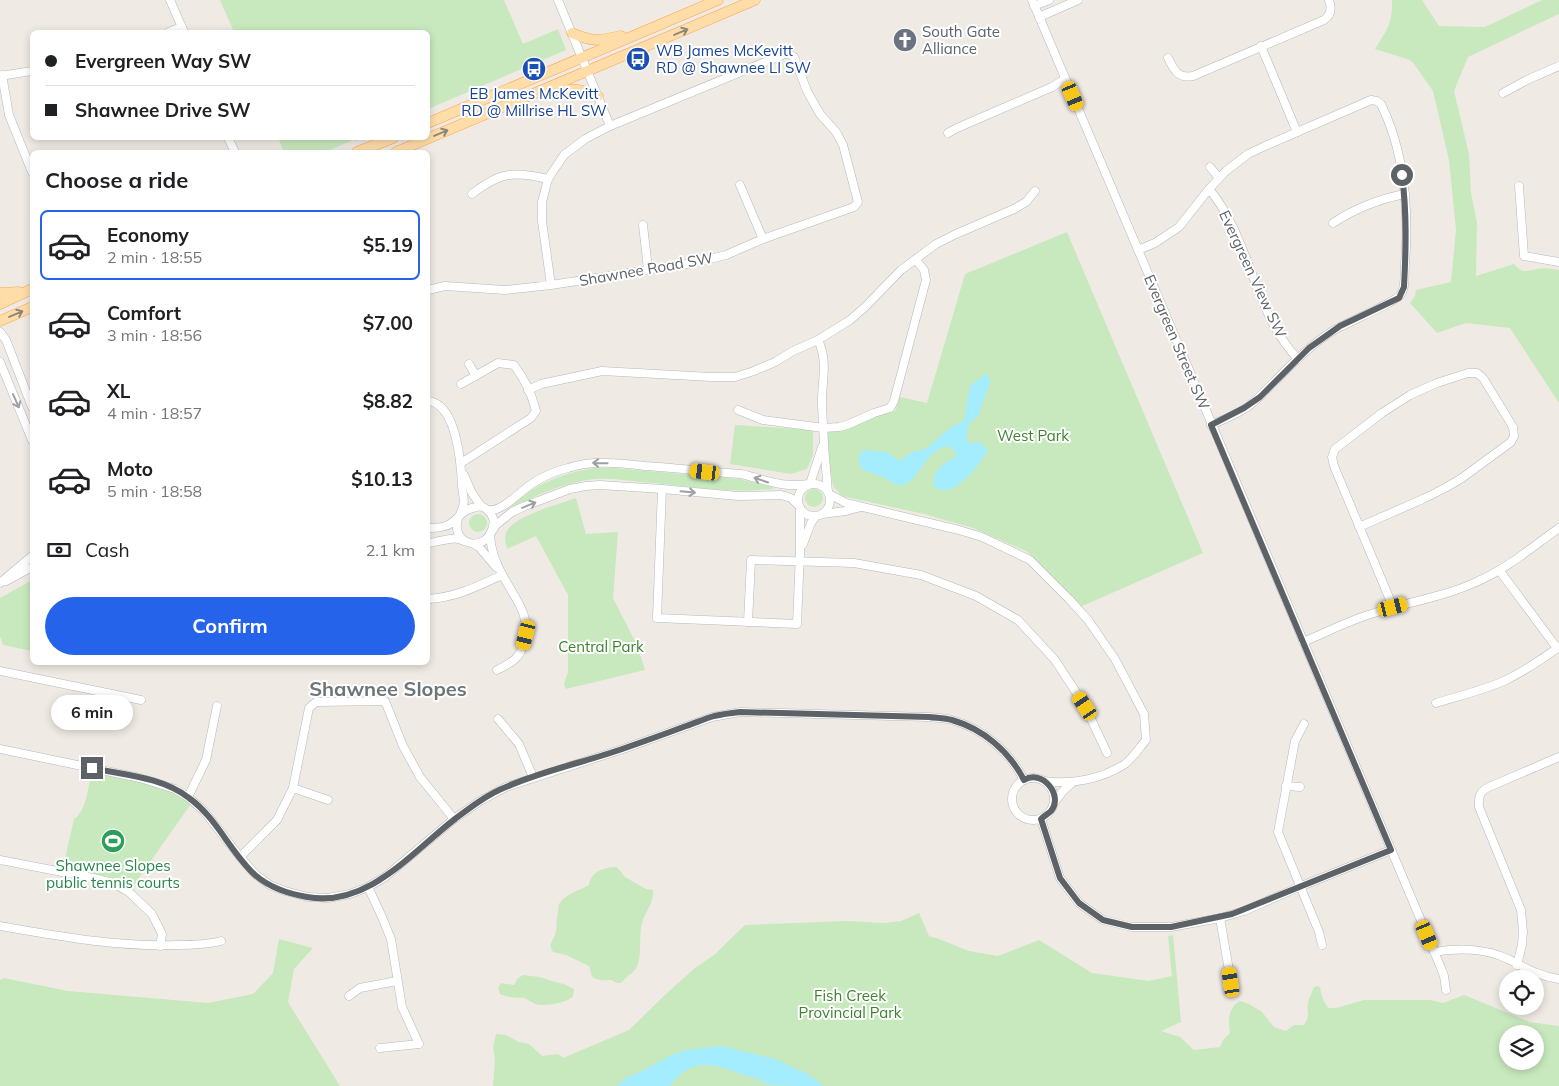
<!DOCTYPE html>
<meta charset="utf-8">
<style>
body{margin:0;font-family:Mulish,sans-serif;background:#f2f2f2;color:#202124;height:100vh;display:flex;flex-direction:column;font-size:19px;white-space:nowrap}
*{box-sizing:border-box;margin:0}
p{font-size:16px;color:#757577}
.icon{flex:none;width:28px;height:28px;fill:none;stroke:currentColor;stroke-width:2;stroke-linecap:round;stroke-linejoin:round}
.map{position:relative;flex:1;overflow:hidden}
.sheet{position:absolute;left:30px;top:150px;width:400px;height:515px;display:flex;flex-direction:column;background:#fff;border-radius:8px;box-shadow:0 2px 8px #0003}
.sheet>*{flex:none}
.banner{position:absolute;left:30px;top:30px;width:400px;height:110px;border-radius:8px;box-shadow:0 2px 8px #0003;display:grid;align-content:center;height:110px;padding:0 15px;background:#fff}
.tools{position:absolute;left:1499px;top:970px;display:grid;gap:10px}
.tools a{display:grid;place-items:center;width:45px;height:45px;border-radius:50%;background:#fff;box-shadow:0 2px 8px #0003;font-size:25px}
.end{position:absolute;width:22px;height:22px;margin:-11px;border:6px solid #5c6266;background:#fff;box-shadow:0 0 0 2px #fff}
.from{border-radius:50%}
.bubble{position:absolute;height:35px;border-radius:18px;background:#fff;box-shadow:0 2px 8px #0003;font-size:16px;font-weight:700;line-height:35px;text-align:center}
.car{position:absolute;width:15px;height:30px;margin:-15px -8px;border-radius:6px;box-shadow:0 0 4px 1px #0007;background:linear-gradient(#f5c518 24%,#345 0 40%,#f5c518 0 76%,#345 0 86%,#f5c518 0)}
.banner b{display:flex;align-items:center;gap:18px;height:48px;font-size:19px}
.banner b+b{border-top:1px solid #e0e0e0}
.banner i{width:12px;height:12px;background:#202124}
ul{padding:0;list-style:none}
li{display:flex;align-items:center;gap:15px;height:70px;margin:0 10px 8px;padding:0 5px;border:2px solid transparent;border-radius:8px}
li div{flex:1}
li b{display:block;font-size:19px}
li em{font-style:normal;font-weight:700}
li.active{border-color:#2563eb}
li>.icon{width:45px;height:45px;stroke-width:1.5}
h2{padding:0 15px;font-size:22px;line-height:60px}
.pay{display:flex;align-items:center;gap:12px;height:55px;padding:0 15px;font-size:19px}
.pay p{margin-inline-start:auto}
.primary-button{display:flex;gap:10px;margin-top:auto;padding:10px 15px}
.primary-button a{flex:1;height:58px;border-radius:30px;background:#2563eb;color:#fff;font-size:20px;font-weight:700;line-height:58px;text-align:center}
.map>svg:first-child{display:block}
.green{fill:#c8e9be;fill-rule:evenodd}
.water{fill:#a4edff}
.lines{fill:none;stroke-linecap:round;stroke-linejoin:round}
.minor-casing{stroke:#b4b9bc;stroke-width:9}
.major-casing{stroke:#fda44f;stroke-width:11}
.minor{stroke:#fff;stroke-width:8}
.major{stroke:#ffdda9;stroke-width:10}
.oneway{stroke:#8d877a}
.oneway2{stroke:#9da1a3}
.route{stroke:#5c6266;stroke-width:6}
.labels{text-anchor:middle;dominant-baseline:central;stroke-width:4;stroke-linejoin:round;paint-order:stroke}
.worship-label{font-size:15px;fill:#5b616d;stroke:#fff;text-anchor:start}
.transit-label{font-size:15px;fill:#164399;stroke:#fff;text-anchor:start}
.street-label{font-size:15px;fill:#5c6266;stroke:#fff}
.park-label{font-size:15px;fill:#3d832d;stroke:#fff}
.leisure-label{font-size:15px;fill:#27864d;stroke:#fff}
.district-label{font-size:20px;font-weight:bold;fill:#6d7578;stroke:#fff}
</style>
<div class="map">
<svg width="1559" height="1086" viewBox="0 0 1559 1086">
<rect width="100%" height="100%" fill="#f0eae4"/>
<g class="green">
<polygon points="220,0 504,0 523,44 558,29 566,50 428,109 428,32 234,32"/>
<path d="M1392 0H1422L1439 26 1485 27 1542 0H1559V14L1468 57 1454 91 1469 154 1471 193 1477 223 1476 276 1514 264C1523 274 1527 271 1537 269 1544 267 1553 269 1559 270V403L1510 328 1466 323 1437 333 1410 303 1415 296 1416 290 1451 282 1456 230 1449 160 1433 91 1414 64 1410 60 1375 49C1386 31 1393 23 1392 0Z"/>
<polygon points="278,138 364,138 355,141 353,140 325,152 284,152"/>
<polygon points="1067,232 1203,553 1080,607 1028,552 973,528 924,514 842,496 833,486 824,430 895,411 900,397 927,403 965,274"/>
<polygon points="735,425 813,430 813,455 807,469 791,474 730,464"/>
<path d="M595 468H614L739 479 773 487V489C730 494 683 485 640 482 625 480 610 478 594 479 567 482 532 496 509 510L508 509C533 485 561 473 595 468Z"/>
<circle cx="814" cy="498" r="9"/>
<path d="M576 498 586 534 618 532 613 598 637 645 645 670 566 689 564 684 568 672V595L536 536 507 549C506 544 504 539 506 533 512 516 560 504 576 498Z"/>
<circle cx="478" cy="523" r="9"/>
<polygon points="32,580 32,651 3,645 0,636 0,598"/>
<path d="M92 768 140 778 193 801 129 892 113 883 62 872 74 819C87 811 89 783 92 768Z"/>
<path d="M617 867 625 877 646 889 653 890C655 900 645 913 642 923 638 937 644 962 633 972 628 977 632 972 627 977 624 979 622 984 618 983 615 983 613 980 611 980 605 980 592 982 591 973 590 971 590 968 589 966L566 955 553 952C548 944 552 942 555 935 557 930 556 924 557 919 558 915 558 908 559 904 565 894 580 890 589 885 591 871 605 867 617 867Z"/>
<path d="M919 913 929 936 939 939 969 951 998 956 1039 940 1092 973 1149 981 1172 976 1168 936 1173 935 1181 1022 1161 1031 1180 1037 1194 1050 1220 1047 1223 1040 1230 1033C1228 1021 1228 1007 1240 1001L1249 1004 1262 1012 1274 1027 1286 1031 1294 1025H1304C1311 1015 1306 1013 1308 1003 1309 998 1312 992 1314 987L1317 986 1320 987 1322 997 1326 1005 1329 1008H1336L1364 1000H1430L1443 1003 1464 995 1530 1022 1559 1026V1086H493L495 1059 493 1047 496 1034 506 1035 519 1042 529 1044 542 1056 558 1054 563 1058 629 1030 667 993 695 968 714 955 745 925 847 921 884 923 901 921ZM1508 1034H1535V1061H1508Z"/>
<polygon points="279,939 313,948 294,969 288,1002 340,1086 0,1086 0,980 4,978 68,991 208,1003 253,994 273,973"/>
<path d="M523 975 540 977 555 982 564 984 574 989 573 996C568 1003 543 1007 535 1004 531 1002 528 999 524 998 515 997 508 998 500 994L498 988 501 983 514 985 517 979Z"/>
</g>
<g class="water">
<path d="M987 373 990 383 985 396 978 416 969 423 966 439 971 444 977 441 988 449C983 461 957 494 942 490 939 490 937 488 934 486 931 470 945 464 957 455L950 446C922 448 919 489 897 485 894 484 890 481 887 479 879 475 870 473 862 469L858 459 863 450 887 452 899 461 912 452 926 449 951 427 964 421 970 386Z"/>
<path d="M721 1046 776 1059 795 1069 805 1072 824 1086C812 1086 779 1086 770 1085 765 1084 761 1080 756 1078 751 1077 746 1076 741 1074 712 1063 691 1057 670 1086H617L629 1076 636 1074 674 1054 686 1050Z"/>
</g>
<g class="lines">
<g class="minor-casing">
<g id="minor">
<polyline points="170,0 184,32"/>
<polyline points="558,0 610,126"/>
<polyline points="1032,0 1184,358 1441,968 1444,976 1446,990"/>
<polyline points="1034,6 1049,0"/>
<polyline points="1039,17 1078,0"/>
<polyline points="169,32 182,27"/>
<polyline points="1261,46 1297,132"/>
<path d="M1168 58C1174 70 1178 79 1193 76L1324 20C1331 15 1332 8 1329 0"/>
<polyline points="2,75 9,115 32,172"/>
<polyline points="0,76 32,71"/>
<polyline points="1503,93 1527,80 1559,66"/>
<polyline points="948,133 957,128 1052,87 1065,79"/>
<polyline points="228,138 235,152"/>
<polyline points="1210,167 1219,178"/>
<polyline points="740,185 763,239"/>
<polyline points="1519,186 1524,256 1559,262"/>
<path d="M1209 189C1251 239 1253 312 1298 359"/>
<path d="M472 194C500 172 513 171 548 179"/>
<path d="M1333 223C1356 208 1379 199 1405 194"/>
<polyline points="643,225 648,269"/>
<path d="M1138 250 1155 243 1179 227 1209 189 1226 171 1248 154 1265 146 1371 100 1377 101 1381 104C1405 153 1409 211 1405 264 1404 273 1406 287 1401 294 1397 302 1343 324 1331 332 1314 343 1299 357 1285 371 1272 384 1260 398 1246 408 1235 415 1223 420 1211 425"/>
<polyline points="428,290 445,286 505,290 551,285 693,263 726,255 763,239 854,207 858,202 843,145 836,132 820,114 807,91 794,57 787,53 610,126 585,139 564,155 548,179 542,202 542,221 551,285"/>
<polyline points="0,332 6,340 32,407"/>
<polyline points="818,340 850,320 865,307 901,270 936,244 956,234 1014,209 1026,202 1035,191"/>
<polyline points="0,362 32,440"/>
<polyline points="469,364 476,376"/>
<path d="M528 390 541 384 602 371 711 377H735L754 371 775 362 793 351 818 340C829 363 821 382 822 406 823 434 825 463 828 492"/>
<path d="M428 401C457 404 461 464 462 486 463 497 466 502 461 512"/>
<polyline points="738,410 763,420 824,428 839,427 847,425 874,413 890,408 894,401 926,280 924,270 916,260"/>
<path d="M461 463 531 418 536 411C532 395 524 378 514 365L498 363 461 384"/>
<polyline points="464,475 472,493 481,506"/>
<circle cx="814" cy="500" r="16"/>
<polyline points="810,484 822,447"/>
<polyline points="662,489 657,618 797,624 800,553 800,508"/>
<path d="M829 494 846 503 959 530 982 537 1030 560 1069 599 1088 620 1115 659 1144 714 1146 740C1140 747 1133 758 1125 764 1102 779 1071 785 1044 781"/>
<path d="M488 510C503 512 520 491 533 483 544 476 556 471 568 468 593 460 619 463 645 466 677 468 709 472 741 474 767 480 781 488 809 484"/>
<polyline points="822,514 846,511 861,507"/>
<polyline points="1359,527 1423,499 1445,488 1462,478 1511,442 1514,436 1513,427 1483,378 1477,373 1468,373 1437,383 1410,395 1382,413 1335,449 1332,457 1334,466 1393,607"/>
<path d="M428 528C435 528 444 528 450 524 461 517 461 510 476 507 480 506 483 506 486 509 492 513 495 520 493 526 487 556 447 544 459 516"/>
<polyline points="491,533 496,525 512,512 525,506 570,489 586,486 600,485 662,489 738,496 781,495 791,498 799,506"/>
<path d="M490 536C491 549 496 564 503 576 514 597 531 615 525 640 523 648 520 655 514 660 509 664 503 667 497 670"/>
<path d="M428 543C440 542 453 535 464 541"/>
<polyline points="474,544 479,547 496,567"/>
<polyline points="803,544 811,523 816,516"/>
<polyline points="1499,570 1557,648"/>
<polyline points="6,581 32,567"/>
<polyline points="0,583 32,556"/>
<path d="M428 599C457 597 476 587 502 575"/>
<polyline points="748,622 751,560 854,563 921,575 976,596 1018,620 1055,660 1085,706 1107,753"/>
<path d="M1303 642C1327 632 1350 620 1374 613 1408 602 1444 597 1476 582 1507 569 1532 547 1559 528"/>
<polyline points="0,671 141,700"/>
<path d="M1436 703C1459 696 1484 690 1506 680 1525 671 1542 659 1559 647"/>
<polyline points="498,719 519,744 533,777"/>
<polyline points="1304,724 1295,741 1278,832 1319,932 1322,945"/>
<path d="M0 749 140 778 175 789 188 797 204 811 240 857 256 875 270 885 285 891 308 897 328 898 350 894 368 887 385 877 454 819 480 801 506 787 623 749 712 717 740 712 929 717C936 718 945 718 952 720 983 729 1009 751 1024 780"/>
<circle cx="1033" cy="799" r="21"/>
<polyline points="1286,786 1300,787"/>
<polyline points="293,788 328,800"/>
<polyline points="188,797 206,760 217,706"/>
<polyline points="1054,803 1063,791 1072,783"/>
<polyline points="1041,819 1060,878 1079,903 1103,920 1132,927 1171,927 1220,918 1244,911 1299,887 1391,850"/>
<polyline points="240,857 277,820 293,788 309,708 316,702 385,701 403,746 420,777 454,819"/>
<polyline points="0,860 93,878 113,883 129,892 152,914 162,934 160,946"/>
<polyline points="368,887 382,917 391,939 402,1007 419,1044 380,1048"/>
<polyline points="1220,918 1231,982"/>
<path d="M0 926C58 936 116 947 176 945 191 945 206 945 221 941"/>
<path d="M1434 952C1460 948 1484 948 1508 959 1526 968 1538 976 1559 979"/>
<path d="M1517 965 1522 945 1523 932 1521 910 1479 807C1478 797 1480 791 1489 787L1559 757"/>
<polyline points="349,996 360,988 397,981"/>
</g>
</g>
<g class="major-casing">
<g id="major">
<path d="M572 33C592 42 599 41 621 36"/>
<path d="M551 90C571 89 578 88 598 96"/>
<polyline points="428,123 718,0"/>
<polyline points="357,152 393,138"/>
<polyline points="396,152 755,0"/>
<polyline points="0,293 19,292"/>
<polyline points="0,304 32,289"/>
<polyline points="0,321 32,307"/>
</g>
</g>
<use href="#minor" class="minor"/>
<use href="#major" class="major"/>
</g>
<defs><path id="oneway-shaft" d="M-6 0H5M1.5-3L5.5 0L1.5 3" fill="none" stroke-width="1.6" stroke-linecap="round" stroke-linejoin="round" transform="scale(1.25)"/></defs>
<g class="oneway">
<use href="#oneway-shaft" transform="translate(681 32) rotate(-23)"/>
<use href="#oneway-shaft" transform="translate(441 133) rotate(-23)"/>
<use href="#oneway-shaft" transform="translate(16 314) rotate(-23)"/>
</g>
<g class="oneway2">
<use href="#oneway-shaft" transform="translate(16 401) rotate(66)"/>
<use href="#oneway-shaft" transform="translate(600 463) rotate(-179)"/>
<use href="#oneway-shaft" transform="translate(761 480) rotate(-161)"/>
<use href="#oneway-shaft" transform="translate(688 492) rotate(5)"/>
<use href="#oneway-shaft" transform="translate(529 505) rotate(-22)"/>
</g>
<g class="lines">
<path class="route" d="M92 768C124 775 162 777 189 798 217 818 230 852 255 875 269 887 289 894 307 897 368 908 412 852 455 819 471 807 488 794 506 787 544 770 586 762 625 748 645 741 665 734 686 726 695 723 704 719 714 716 723 714 731 713 740 712L929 717C936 718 945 718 952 720 983 729 1009 751 1024 780 1042 769 1064 795 1051 811 1048 814 1044 816 1041 819L1060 878 1079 903 1103 920 1132 927H1171L1232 914 1391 850 1211 425 1244 408 1260 397 1309 348 1340 326 1399 298 1404 287C1406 249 1407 213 1402 175"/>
</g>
<defs>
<g id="church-disc" transform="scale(1.25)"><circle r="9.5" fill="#6b7280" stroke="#fff"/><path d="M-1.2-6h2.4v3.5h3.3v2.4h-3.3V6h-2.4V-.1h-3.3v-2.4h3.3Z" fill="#fff"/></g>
<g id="bus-disc" transform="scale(1.25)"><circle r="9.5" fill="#1a4fb4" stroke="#fff"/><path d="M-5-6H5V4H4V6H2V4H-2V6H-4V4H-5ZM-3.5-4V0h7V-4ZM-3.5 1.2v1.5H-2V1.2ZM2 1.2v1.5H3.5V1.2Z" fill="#fff"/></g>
<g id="stadium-disc" transform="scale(1.25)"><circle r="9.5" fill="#2e9e5b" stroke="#fff"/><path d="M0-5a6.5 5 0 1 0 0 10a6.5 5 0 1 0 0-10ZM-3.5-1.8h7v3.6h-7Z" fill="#fff"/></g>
</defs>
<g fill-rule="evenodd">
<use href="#church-disc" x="905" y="40"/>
<use href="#bus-disc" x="638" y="59"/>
<use href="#bus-disc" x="534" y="69"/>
<use href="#stadium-disc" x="113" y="841"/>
</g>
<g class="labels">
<g class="worship-label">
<text x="922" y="31">South Gate<tspan x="922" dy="17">Alliance</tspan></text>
</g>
<g class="transit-label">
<text x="656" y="50">WB James McKevitt<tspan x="656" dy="17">RD @ Shawnee LI SW</tspan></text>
<text x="534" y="93" text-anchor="middle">EB James McKevitt<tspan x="534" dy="17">RD @ Millrise HL SW</tspan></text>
</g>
<g class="street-label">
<text transform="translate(646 269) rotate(-10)">Shawnee Road SW</text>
<text transform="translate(1253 274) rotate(65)">Evergreen View SW</text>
<text transform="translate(1177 342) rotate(67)">Evergreen Street SW</text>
</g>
<g class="park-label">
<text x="1033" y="435">West Park</text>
<text x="601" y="646">Central Park</text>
<text x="850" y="995">Fish Creek<tspan x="850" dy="17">Provincial Park</tspan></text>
</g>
<g class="leisure-label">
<text x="113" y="865">Shawnee Slopes<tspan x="113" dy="17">public tennis courts</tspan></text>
</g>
<g class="district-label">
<text x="388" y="688">Shawnee Slopes</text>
</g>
</g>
</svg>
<div class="tools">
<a><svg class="icon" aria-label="locate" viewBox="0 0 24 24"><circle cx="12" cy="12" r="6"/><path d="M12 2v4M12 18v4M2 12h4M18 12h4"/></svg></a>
<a><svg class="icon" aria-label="layers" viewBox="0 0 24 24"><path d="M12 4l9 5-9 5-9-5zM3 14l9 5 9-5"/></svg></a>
</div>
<i class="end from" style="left:1402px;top:175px"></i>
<i class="end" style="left:92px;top:768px"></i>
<div class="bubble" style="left:51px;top:695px;width:82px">6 min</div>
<i class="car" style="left:1073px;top:96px;rotate:157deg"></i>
<i class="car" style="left:705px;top:472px;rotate:277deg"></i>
<i class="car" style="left:1393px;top:607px;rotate:76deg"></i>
<i class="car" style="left:526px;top:635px;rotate:194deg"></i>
<i class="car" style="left:1085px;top:706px;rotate:327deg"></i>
<i class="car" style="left:1427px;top:935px;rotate:157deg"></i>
<i class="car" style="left:1231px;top:982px;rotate:351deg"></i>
<div class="banner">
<b><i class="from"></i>Evergreen Way SW</b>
<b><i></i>Shawnee Drive SW</b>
</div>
<section class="sheet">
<h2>Choose a ride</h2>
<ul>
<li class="active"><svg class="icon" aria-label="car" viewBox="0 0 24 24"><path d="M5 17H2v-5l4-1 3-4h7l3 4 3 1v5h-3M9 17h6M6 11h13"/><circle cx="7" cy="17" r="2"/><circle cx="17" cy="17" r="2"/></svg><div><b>Economy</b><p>2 min · 18:55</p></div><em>$5.19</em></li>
<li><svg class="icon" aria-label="car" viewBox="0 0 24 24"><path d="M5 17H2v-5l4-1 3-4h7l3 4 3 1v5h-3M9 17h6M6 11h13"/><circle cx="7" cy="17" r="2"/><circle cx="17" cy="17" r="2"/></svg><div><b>Comfort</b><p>3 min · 18:56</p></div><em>$7.00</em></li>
<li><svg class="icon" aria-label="car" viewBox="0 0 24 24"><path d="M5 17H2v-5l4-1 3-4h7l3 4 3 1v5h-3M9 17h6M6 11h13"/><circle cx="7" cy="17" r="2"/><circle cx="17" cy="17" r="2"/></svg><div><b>XL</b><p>4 min · 18:57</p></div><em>$8.82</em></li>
<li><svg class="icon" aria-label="car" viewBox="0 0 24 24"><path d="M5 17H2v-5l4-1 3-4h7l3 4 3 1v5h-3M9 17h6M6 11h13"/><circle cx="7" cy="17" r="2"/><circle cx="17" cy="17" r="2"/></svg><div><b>Moto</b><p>5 min · 18:58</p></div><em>$10.13</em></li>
</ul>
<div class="pay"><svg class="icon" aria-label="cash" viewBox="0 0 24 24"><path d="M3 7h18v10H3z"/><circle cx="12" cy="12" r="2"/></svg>Cash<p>2.1 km</p></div>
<div class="primary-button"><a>Confirm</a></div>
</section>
</div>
